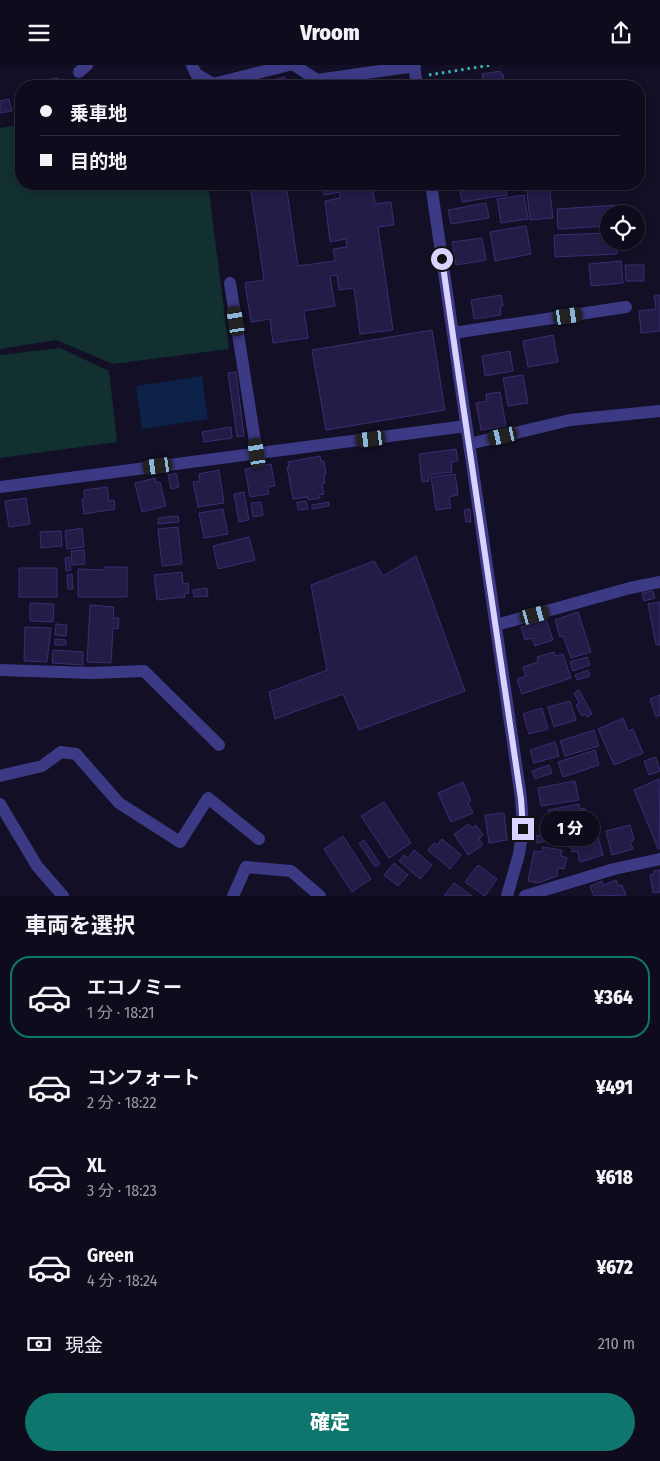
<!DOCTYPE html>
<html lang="ja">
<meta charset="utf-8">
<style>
body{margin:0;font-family:"Fira Sans Condensed","Noto Sans JP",sans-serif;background:#1c1929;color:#f1f3f6;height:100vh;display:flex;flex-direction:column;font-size:19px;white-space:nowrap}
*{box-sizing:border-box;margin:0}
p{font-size:16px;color:#9b9ba3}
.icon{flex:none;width:28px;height:28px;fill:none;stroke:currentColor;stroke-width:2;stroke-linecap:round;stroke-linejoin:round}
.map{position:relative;height:831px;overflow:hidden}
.drawer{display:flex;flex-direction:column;background:#0e0b1c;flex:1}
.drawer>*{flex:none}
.guide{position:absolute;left:15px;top:15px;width:630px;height:110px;border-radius:20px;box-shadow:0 2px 8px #0003,0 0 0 1px #2e2b3b;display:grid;align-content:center;height:110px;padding:0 25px;background:#0e0b1c}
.fabs{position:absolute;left:600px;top:140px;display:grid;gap:10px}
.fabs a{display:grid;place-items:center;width:45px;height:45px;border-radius:50%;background:#0e0b1c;box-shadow:0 2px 8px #0003,0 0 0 1px #2e2b3b;font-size:25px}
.end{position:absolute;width:22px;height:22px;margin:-11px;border:6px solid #d9d4ff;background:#111;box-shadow:0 0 0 2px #111}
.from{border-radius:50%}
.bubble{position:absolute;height:35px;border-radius:18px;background:#0e0b1c;box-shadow:0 2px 8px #0003,0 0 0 1px #2e2b3b;font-size:16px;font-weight:800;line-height:35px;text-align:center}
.car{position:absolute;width:15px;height:30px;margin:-15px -8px;border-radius:6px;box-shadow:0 0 4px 1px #0007;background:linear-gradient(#222 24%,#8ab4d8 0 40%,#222 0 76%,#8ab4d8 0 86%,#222 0)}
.guide b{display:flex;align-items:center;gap:18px;height:48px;font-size:19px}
.guide b+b{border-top:1px solid #2e2b3b}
.guide i{width:12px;height:12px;background:#f1f3f6}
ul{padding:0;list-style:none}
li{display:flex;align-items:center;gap:15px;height:82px;margin:0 10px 8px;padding:0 15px;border:2px solid transparent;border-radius:20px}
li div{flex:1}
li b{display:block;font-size:19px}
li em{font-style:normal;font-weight:800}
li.current{border-color:#0f766e}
li>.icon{width:45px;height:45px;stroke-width:1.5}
h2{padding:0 25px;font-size:22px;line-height:60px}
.pay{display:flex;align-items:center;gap:12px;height:55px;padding:0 25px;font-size:19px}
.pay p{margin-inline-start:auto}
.button{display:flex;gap:10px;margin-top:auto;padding:10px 25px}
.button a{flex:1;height:58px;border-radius:30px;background:#0f766e;color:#fff;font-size:20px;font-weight:800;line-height:58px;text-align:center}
header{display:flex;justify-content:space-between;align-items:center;height:65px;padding:0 25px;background:#0e0b1c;font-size:22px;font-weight:800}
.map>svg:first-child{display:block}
.green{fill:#12302f}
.water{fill:#0c2248}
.building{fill:#241b47;stroke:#3b2d73}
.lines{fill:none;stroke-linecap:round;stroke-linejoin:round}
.path{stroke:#2fb8b0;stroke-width:3;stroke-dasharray:2.5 4;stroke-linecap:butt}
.minor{stroke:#3d3a85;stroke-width:12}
.route{stroke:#d9d4ff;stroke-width:6}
</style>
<header><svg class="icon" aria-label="menu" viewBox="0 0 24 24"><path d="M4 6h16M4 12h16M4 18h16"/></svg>Vroom<svg class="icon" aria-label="share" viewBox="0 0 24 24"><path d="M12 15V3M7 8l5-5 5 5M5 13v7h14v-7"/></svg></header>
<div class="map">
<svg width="660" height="831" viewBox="0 0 660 831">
<rect width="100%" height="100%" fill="#130f26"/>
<g class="green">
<polygon points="21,60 21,119 208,119 229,284 113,299 56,275 0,284 0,63"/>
<polygon points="60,283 109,306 117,377 0,393 0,290"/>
</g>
<polygon class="water" points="202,311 208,354 142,364 136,321"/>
<g class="building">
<polygon points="500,6 501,10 503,9 504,18 502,18 502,21 484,21 482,9"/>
<polygon points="285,12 287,20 256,21 255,19"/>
<polygon points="58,13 60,21 25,21 24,18"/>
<polygon points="472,14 473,21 441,21 441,19"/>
<polygon points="9,34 12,46 0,48 0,36"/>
<polygon points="250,119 286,119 298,201 335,196 333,184 347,182 346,174 330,177 325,136 340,133 340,127 324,130 322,119 372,119 375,139 391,137 394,160 378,162 393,265 360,269 354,223 339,225 337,210 330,211 335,241 304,246 308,273 273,278 270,254 251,257 245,218 264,215"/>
<polygon points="459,119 505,119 507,130 462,137"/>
<polygon points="526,119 549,119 553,153 530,155"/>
<polygon points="524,130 528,154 501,158 497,134"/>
<polygon points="486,138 489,153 451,159 448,145"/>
<polygon points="617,140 618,149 609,149 609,161 558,164 557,144"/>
<polygon points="526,161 531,189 495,196 490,167"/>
<polygon points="609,168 609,176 616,176 617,189 555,192 554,170"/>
<polygon points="482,173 486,195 456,200 452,177"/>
<polygon points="621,196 623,218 591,221 589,199"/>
<polygon points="625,200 644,200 644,216 626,216"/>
<polygon points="501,230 503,241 500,241 501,250 474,254 471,235"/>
<polygon points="660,230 660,266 641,268 639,246 656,244 654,231"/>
<polygon points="432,265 445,345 326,365 312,285"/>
<polygon points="553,270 558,297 528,302 523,276"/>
<polygon points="510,286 513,306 485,311 482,291"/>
<polygon points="236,307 244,371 237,372 228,308"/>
<polygon points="523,310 528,338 508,341 503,313"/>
<polygon points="500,327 506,361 481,365 476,338 487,336 486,329"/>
<polygon points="231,362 232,373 204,377 202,367"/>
<polygon points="456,384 458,396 451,397 452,407 429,410 429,416 422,417 419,389"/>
<polygon points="320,391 321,396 324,396 326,409 324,409 325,418 322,418 324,429 319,430 320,433 308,435 308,432 293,434 287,402 289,402 288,397"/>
<polygon points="271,399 275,421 268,422 269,429 250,432 245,404"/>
<polygon points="219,405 224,438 198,442 193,417 200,416 199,409"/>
<polygon points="176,408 179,422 171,424 168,410"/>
<polygon points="455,409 458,430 449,432 451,443 436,445 431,412"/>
<polygon points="155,413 156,418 160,417 166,441 142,447 135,418"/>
<polygon points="107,422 109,436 114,435 115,444 84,449 82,434 85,434 84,425"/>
<polygon points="244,427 249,455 239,457 234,429"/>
<polygon points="26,433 30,459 9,462 5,436"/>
<polygon points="306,436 308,444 298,445 297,437"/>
<polygon points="261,437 263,450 253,452 251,438"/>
<polygon points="329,437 329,441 312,444 312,440"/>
<polygon points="223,444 228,469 204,473 199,448"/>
<polygon points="470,444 471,457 466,457 464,445"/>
<polygon points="178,451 179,457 158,459 158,453"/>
<polygon points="178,462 182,499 162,501 158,464"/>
<polygon points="82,463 84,482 67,484 65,466"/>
<polygon points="61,466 62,481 41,483 40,467"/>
<polygon points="249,472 255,495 218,504 213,481"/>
<polygon points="84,485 85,499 72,500 71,486"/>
<polygon points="416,491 465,626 359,665 343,629 275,654 269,627 327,605 311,520 374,496 383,511"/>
<polygon points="69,492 71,505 66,506 65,493"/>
<polygon points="104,502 127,502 127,532 78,532 78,504 104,505"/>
<rect x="19" y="503" width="38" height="29"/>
<polygon points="182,507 183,519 188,518 189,528 184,529 185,532 157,535 154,510"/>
<polygon points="72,509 73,524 68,524 67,510"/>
<polygon points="207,523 208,531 194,532 193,525"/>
<polygon points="653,526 655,533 644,536 642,528"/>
<polygon points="660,537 660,580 656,580 648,539"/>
<polygon points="30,538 54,539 53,557 30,556"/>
<polygon points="90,540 114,542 113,553 119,553 118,564 113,563 111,598 87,597"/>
<polygon points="578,547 591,587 571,593 563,571 560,572 555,555"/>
<polygon points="546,554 553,575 535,581 532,573 525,575 521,562"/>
<polygon points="56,559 67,560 66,571 55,570"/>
<polygon points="25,562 51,563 47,597 24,596"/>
<polygon points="55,574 66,575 66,580 55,580"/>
<polygon points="53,585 83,587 83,600 52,598"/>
<polygon points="554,587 555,591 563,589 571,613 522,629 517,614 526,611 523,602 538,597 537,592"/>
<polygon points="587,592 590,600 573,606 570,597"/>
<polygon points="588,605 590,611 577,615 575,610"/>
<polygon points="579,625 592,649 587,652 585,649 582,651 576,640 579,638 574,628"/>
<polygon points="660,630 660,650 656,652 650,634"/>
<polygon points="570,636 576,655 554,662 548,642"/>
<polygon points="542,643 548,664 529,669 523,649"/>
<polygon points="623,653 628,666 633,664 643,688 614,700 598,664"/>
<polygon points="594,665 599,681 565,691 560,676"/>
<polygon points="555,677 559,691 534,698 530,685"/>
<polygon points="595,685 599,700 563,712 558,697"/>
<polygon points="656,692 660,706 649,710 644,696"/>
<polygon points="549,700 552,708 535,714 532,706"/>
<polygon points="659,714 660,783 658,784 634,725"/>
<polygon points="575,716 579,735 541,741 538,723"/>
<polygon points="463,717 471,736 468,738 473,748 451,757 438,728"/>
<polygon points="384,737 411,778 389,793 361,751"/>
<polygon points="579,739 580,744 585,743 586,754 581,754 582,758 551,764 548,745"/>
<polygon points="504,748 507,775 489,778 485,750"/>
<polygon points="469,759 472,763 476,760 483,770 479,774 483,780 468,790 454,769"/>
<polygon points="630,760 634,775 630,776 633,784 612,790 606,766"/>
<polygon points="564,766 565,773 536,778 535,771"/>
<polygon points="597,768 603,790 580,797 577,786 572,787 569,776"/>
<polygon points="343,771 371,814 352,827 324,784"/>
<polygon points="442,774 461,790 450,804 428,785 434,778 437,780"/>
<polygon points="364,775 380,799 375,802 359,778"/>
<polygon points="543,782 562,785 561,791 567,793 564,804 558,803 557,811 538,818 528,816 534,786 542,787"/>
<polygon points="414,785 432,800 420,814 399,796 404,790 408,793"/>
<polygon points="394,798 408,810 398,821 384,810"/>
<polygon points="478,800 497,814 485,831 465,817"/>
<polygon points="660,805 660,827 653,828 650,810 654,809 654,806"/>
<polygon points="616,815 619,821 622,820 626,830 594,831 590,821 602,816 603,820"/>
<polygon points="454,818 472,831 444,831"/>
</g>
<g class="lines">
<polyline class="path" points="429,10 491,0"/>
<g class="minor">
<polyline points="192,0 196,9 213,19 289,0"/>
<polyline points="294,0 317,15 415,1"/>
<polyline points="414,0 417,21"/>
<polyline points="79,7 87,0"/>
<polyline points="431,119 521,733 523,763 519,789 507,831"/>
<polyline points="230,218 257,389"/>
<polyline points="453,268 626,242"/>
<polyline points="469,379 570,355 660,346"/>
<polyline points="0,422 466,361"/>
<polyline points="496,560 630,523 660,517"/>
<polyline points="0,605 92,608 144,606 219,680"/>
<polyline points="0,711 42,701 61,687 76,689 119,738 180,777 208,733 259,774"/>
<polyline points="0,739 37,801 63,831"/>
<polyline points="233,831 246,802 291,806 320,831"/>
<polyline points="525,831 614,804 660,794"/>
</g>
</g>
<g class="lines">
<path class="route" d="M442 194C467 374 496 553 521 734L523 764"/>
</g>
</svg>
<div class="fabs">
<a><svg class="icon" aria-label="locate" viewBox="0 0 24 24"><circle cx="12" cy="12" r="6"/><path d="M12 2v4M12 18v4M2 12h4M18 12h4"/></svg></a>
</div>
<i class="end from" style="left:442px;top:194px"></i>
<i class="end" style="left:523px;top:764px"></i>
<div class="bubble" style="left:540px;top:746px;width:60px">1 分</div>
<i class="car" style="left:568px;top:251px;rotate:82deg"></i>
<i class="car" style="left:236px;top:256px;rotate:351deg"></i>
<i class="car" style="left:503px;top:371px;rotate:257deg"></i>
<i class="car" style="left:371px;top:374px;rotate:263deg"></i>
<i class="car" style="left:257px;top:388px;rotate:351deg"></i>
<i class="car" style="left:158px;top:401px;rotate:262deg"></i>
<i class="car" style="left:535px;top:550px;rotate:75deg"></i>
<div class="guide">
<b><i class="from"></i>乗車地</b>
<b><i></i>目的地</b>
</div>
</div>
<section class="drawer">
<h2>車両を選択</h2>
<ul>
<li class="current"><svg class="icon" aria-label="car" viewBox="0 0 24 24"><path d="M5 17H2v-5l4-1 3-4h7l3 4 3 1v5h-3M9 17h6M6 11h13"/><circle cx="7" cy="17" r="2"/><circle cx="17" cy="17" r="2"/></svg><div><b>エコノミー</b><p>1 分 · 18:21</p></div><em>¥364</em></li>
<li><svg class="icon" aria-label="car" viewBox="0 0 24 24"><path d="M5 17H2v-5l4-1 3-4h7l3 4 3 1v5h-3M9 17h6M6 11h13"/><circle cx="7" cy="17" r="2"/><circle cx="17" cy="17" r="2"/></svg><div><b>コンフォート</b><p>2 分 · 18:22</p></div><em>¥491</em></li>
<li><svg class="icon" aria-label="car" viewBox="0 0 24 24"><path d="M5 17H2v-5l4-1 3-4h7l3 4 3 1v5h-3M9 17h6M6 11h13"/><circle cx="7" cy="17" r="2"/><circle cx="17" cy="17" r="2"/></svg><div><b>XL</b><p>3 分 · 18:23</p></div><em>¥618</em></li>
<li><svg class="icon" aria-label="car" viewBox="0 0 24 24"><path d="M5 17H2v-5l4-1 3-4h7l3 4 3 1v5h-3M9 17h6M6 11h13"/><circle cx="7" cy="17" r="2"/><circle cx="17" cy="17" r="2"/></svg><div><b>Green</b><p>4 分 · 18:24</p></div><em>¥672</em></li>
</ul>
<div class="pay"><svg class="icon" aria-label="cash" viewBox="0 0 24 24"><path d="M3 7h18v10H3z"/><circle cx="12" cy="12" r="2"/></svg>現金<p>210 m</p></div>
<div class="button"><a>確定</a></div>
</section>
